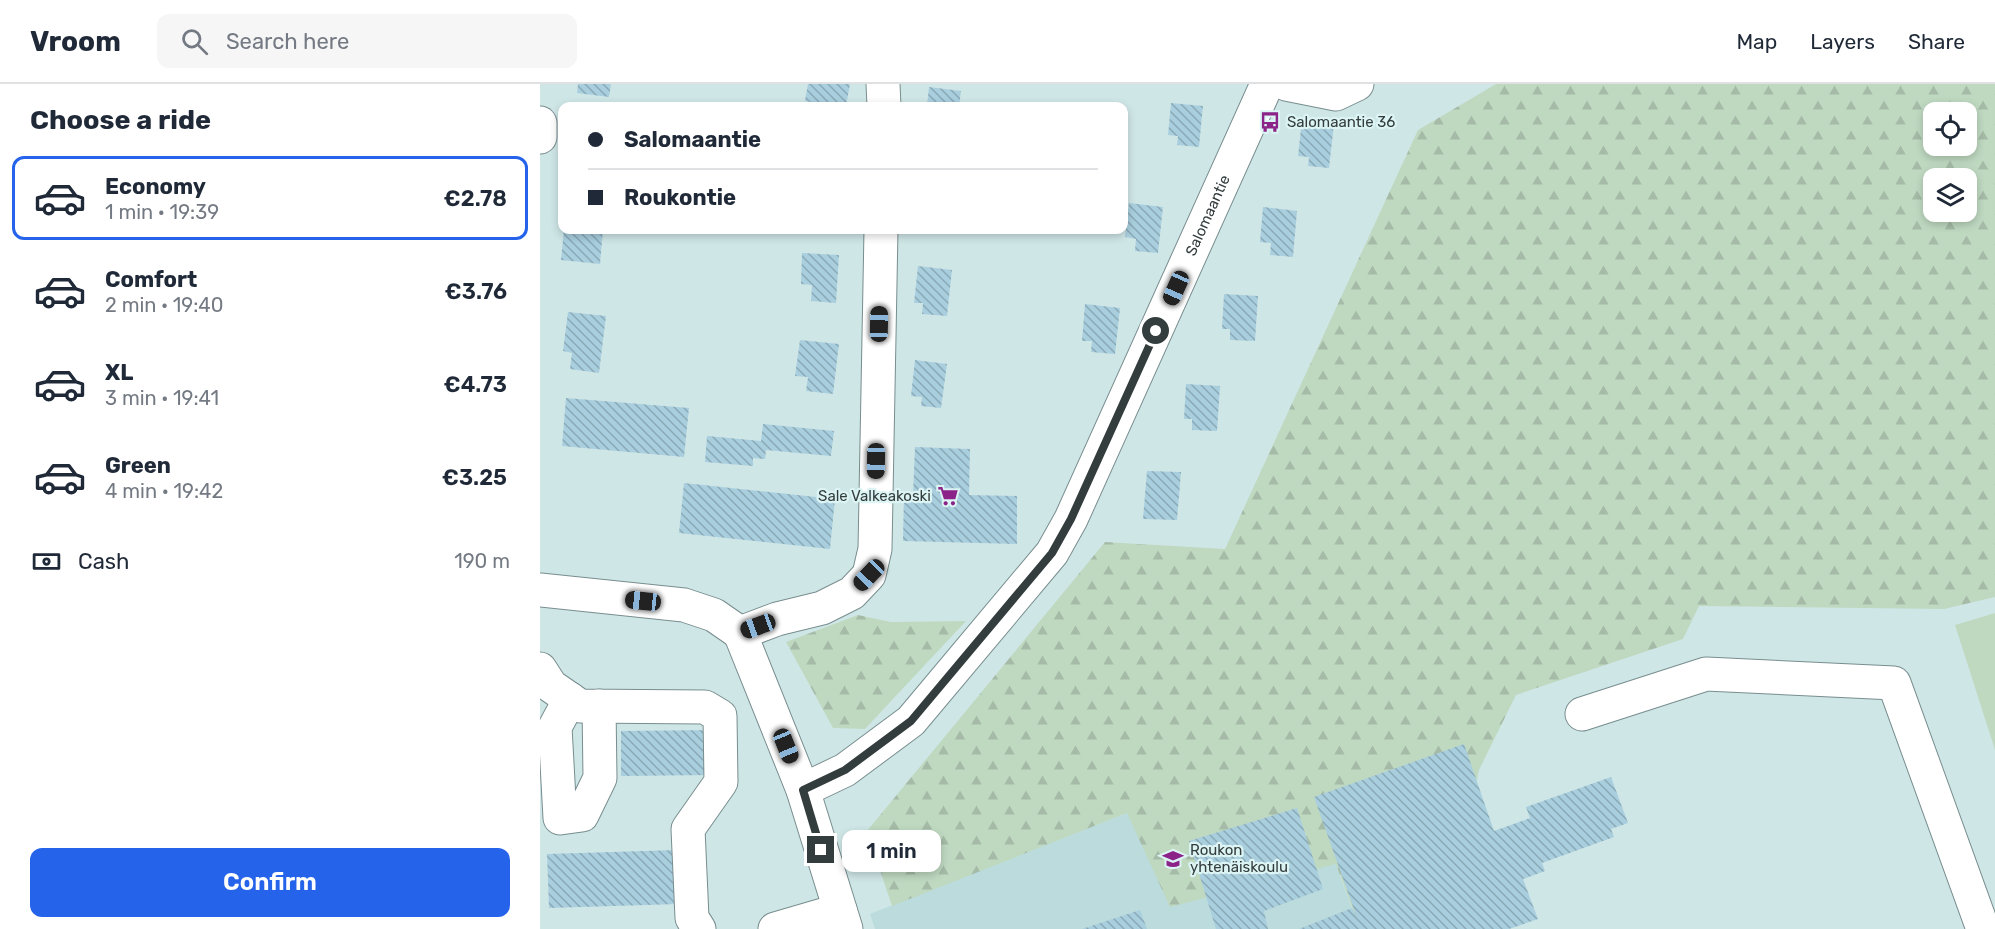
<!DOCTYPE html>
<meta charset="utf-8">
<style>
body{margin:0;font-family:Rubik,sans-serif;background:#f6f6f7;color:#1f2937;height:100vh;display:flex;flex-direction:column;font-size:22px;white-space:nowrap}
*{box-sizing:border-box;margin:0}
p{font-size:20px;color:#747a83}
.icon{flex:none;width:33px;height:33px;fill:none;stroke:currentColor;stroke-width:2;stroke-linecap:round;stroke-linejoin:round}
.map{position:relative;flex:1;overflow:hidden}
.details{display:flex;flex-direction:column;background:#fff;width:540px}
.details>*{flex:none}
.banner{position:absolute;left:18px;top:18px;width:570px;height:132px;border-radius:12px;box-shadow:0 3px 9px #0003;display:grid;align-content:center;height:132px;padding:0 30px;background:#fff}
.buttons{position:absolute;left:1383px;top:18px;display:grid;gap:12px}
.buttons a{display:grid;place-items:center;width:54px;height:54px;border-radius:12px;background:#fff;box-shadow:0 3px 9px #0003;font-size:30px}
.end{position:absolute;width:27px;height:27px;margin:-14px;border:8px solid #343d3d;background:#fff;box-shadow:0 0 0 3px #fff}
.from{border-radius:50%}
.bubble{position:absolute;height:42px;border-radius:12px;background:#fff;box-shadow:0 3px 9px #0003;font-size:20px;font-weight:600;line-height:42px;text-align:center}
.car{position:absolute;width:18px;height:36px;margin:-18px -9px;border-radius:8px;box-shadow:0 0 4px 2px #0007;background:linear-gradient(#222 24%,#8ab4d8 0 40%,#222 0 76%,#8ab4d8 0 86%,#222 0)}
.banner b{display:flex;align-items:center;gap:21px;height:57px;font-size:22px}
.banner b+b{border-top:2px solid #e0e1e3}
.banner i{width:15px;height:15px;background:#1f2937}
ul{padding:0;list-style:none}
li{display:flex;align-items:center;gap:18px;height:84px;margin:0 12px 9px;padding:0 18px;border:3px solid transparent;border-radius:12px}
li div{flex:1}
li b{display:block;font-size:22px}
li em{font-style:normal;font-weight:600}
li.on{border-color:#2563eb}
li>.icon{width:54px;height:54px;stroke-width:1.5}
h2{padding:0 30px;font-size:27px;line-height:72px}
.pay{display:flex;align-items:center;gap:15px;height:66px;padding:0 30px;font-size:22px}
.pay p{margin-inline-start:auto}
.cta{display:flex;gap:12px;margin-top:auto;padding:12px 30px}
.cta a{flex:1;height:69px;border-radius:12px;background:#2563eb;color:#fff;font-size:24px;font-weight:600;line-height:69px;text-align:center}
header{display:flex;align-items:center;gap:36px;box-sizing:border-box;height:84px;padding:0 30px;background:#fff;border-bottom:2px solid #e0e1e3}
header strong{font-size:28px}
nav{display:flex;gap:33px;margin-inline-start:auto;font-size:21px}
.search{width:420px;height:54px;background:#f6f6f7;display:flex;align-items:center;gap:15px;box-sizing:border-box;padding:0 21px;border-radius:12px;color:#747a83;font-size:22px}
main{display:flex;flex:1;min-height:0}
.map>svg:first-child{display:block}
.built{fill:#bbdbdc}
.grass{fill:#bfd9c1}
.forest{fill:url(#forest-firs);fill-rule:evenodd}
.building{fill:url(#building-back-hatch)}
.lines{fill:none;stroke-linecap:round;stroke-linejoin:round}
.minor-casing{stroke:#788d8e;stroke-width:35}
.minor{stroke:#fff;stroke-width:33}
.route{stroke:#343d3d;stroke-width:8}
.labels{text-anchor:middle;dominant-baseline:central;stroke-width:4.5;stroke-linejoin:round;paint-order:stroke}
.poi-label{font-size:15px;fill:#343d3d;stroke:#dcf4f4;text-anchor:start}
.street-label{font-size:15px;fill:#343d3d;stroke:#dcf4f4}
</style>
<header>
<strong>Vroom</strong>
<div class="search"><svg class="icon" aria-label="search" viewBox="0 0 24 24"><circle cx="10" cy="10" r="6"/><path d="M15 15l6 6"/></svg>Search here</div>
<nav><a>Map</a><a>Layers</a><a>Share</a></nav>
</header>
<main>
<section class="details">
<h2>Choose a ride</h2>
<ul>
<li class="on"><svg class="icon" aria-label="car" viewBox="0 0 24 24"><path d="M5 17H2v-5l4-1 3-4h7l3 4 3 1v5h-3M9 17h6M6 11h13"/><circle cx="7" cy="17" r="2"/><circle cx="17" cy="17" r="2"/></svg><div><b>Economy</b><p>1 min · 19:39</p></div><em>€2.78</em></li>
<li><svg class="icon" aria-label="car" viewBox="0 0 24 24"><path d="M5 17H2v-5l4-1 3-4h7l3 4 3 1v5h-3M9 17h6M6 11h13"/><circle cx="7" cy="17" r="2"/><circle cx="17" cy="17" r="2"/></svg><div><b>Comfort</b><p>2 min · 19:40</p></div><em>€3.76</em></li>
<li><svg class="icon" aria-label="car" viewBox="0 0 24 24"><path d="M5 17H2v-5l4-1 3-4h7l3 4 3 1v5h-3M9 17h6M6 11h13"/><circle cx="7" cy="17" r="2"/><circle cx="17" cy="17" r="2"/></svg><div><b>XL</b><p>3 min · 19:41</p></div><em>€4.73</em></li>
<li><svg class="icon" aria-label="car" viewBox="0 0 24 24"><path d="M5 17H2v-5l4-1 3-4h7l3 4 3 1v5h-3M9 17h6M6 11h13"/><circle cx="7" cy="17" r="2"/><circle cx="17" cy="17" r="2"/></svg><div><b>Green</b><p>4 min · 19:42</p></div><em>€3.25</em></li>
</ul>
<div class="pay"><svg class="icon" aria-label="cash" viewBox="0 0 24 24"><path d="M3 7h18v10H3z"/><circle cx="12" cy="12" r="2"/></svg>Cash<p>190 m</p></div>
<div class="cta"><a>Confirm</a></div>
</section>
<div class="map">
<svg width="1455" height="845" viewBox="0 0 1455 845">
<defs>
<pattern id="forest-firs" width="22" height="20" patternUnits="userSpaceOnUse" patternTransform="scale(1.5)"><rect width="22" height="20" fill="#bfd9c1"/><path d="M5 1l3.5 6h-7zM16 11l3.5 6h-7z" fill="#a5bba7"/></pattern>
<pattern id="building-back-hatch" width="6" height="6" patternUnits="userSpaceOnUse" patternTransform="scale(1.5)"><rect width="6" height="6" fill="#a9cfdf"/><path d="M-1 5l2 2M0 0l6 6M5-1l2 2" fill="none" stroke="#8aa9b6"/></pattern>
</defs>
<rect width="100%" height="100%" fill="#cfe6e7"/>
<polygon class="built" points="587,729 788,752 802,798 820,845 335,845 330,830"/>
<polygon class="grass" points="1455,529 1455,666 1415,541"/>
<g class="forest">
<path d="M956 0H1455V513L1404 525 1159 522 1143 555 976 611 939 686 921 772 820 845 796 780 630 823 587 729 352 822 327 747 565 458 685 465 878 46ZM1394 28H1426V62H1394ZM1394 94H1426V128H1394Z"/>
<polygon points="318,531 351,538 426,537 325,645 293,644 246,558"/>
</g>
<g class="building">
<polygon points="38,0 71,0 69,13 37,9"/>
<polygon points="268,0 310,0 306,22 281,22 282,20 265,17"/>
<polygon points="389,3 421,7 419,22 387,22"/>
<polygon points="631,19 663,22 659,63 637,61 638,52 628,51"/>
<polygon points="762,36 794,40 789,84 768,82 769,73 758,72"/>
<polygon points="589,119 623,123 618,169 595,167 596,155 585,153"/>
<polygon points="723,123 757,127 753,173 730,171 731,159 720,158"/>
<polygon points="24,146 63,146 60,180 21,176"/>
<polygon points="262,169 299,171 296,219 271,217 272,201 261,200"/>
<polygon points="378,182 412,186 407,232 382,230 383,219 374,219"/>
<polygon points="684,210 718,212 715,257 690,256 690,245 682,245"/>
<polygon points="545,220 580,224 575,270 551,268 552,257 542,257"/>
<polygon points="28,228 66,232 59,289 30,285 32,269 23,267"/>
<polygon points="260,256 299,260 293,310 266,307 268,293 255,292"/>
<polygon points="375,276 407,280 401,324 381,322 382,313 371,312"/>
<polygon points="646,300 680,302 677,347 652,346 652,335 644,335"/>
<polygon points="26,314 149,324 144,373 22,362"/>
<polygon points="223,340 294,347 291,372 226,366 225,375 213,374 213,382 165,378 167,352 221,357"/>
<polygon points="375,363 430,365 429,411 477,412 477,460 363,457 364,410 373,411"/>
<polygon points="607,387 641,388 637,436 603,435"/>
<polygon points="144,399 295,415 290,465 139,449"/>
<polygon points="172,646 173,691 81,692 81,647"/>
<polygon points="924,660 954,747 990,734 986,723 1071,693 1088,739 1071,745 1074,753 1002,779 1005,787 983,795 998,835 969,845 759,845 812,824 817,834 774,713"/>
<polygon points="757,724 783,805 724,827 728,845 676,845 649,757"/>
<polygon points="137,766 139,820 9,824 7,770"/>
<polygon points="600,826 607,845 542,845"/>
</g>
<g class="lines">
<g class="minor-casing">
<g id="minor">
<polyline points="343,0 344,22"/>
<polyline points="746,0 796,10 817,0"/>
<polyline points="0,39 0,53"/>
<polyline points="0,506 144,521 174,531 200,549"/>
<polyline points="200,549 237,535 282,524 312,509 329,491 335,465 341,146"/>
<polyline points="200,549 263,706 306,845"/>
<polyline points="0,585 11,602 40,622 165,623 180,632 181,698 148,745 152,834 159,845"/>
<polyline points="30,615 15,643 20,734 42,731 60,694 59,622"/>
<polyline points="1042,630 1166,590 1354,599 1443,845"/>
<path id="s1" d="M263 706 305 686 371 637 512 469 531 435 727 0"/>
<polyline points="235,845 300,826"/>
</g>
</g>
<use href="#minor" class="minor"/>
</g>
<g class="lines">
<polyline class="route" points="281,766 263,706 305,686 371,637 512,469 531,435 616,247"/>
</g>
<defs>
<g id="bus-bare" transform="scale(1.62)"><path d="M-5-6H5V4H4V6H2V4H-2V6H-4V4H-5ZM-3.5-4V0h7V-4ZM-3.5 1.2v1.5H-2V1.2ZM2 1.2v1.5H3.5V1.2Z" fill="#8b2389" stroke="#dcf4f4" stroke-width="2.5" paint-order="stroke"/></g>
<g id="supermarket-bare" transform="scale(1.62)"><path d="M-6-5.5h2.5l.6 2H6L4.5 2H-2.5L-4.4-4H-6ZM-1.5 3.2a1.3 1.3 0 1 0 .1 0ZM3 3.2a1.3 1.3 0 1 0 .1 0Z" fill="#8b2389" stroke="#dcf4f4" stroke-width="2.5" paint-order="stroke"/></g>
<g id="school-bare" transform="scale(1.62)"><path d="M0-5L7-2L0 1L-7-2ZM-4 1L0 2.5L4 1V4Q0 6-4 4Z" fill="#8b2389" stroke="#dcf4f4" stroke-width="2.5" paint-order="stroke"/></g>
</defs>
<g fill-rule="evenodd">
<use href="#bus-bare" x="730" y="38"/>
<use href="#supermarket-bare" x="408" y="412"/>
<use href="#school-bare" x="633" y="775"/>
</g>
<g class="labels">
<g class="poi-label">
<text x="747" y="38">Salomaantie 36</text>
<text x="391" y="412" text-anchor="end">Sale Valkeakoski</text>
<text x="650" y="766">Roukon<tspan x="650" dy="17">yhtenäiskoulu</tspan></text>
</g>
<g class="street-label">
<text stroke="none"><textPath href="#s1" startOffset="720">Salomaantie</textPath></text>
</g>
</g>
</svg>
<div class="buttons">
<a><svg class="icon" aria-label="locate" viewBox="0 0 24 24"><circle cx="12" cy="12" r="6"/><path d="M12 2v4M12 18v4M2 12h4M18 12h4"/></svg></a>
<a><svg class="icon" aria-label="layers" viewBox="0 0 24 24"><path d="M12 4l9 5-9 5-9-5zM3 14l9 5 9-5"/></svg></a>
</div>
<i class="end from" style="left:616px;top:247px"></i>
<i class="end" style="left:281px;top:766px"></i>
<div class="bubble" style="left:302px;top:746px;width:99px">1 min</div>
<i class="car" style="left:636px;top:204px;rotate:204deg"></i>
<i class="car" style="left:339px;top:240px;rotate:1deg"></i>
<i class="car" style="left:336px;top:377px;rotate:181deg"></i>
<i class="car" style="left:329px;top:491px;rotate:224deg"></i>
<i class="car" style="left:103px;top:517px;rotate:276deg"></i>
<i class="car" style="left:218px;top:542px;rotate:250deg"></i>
<i class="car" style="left:246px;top:662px;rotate:158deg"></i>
<div class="banner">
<b><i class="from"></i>Salomaantie</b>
<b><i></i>Roukontie</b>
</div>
</div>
</main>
